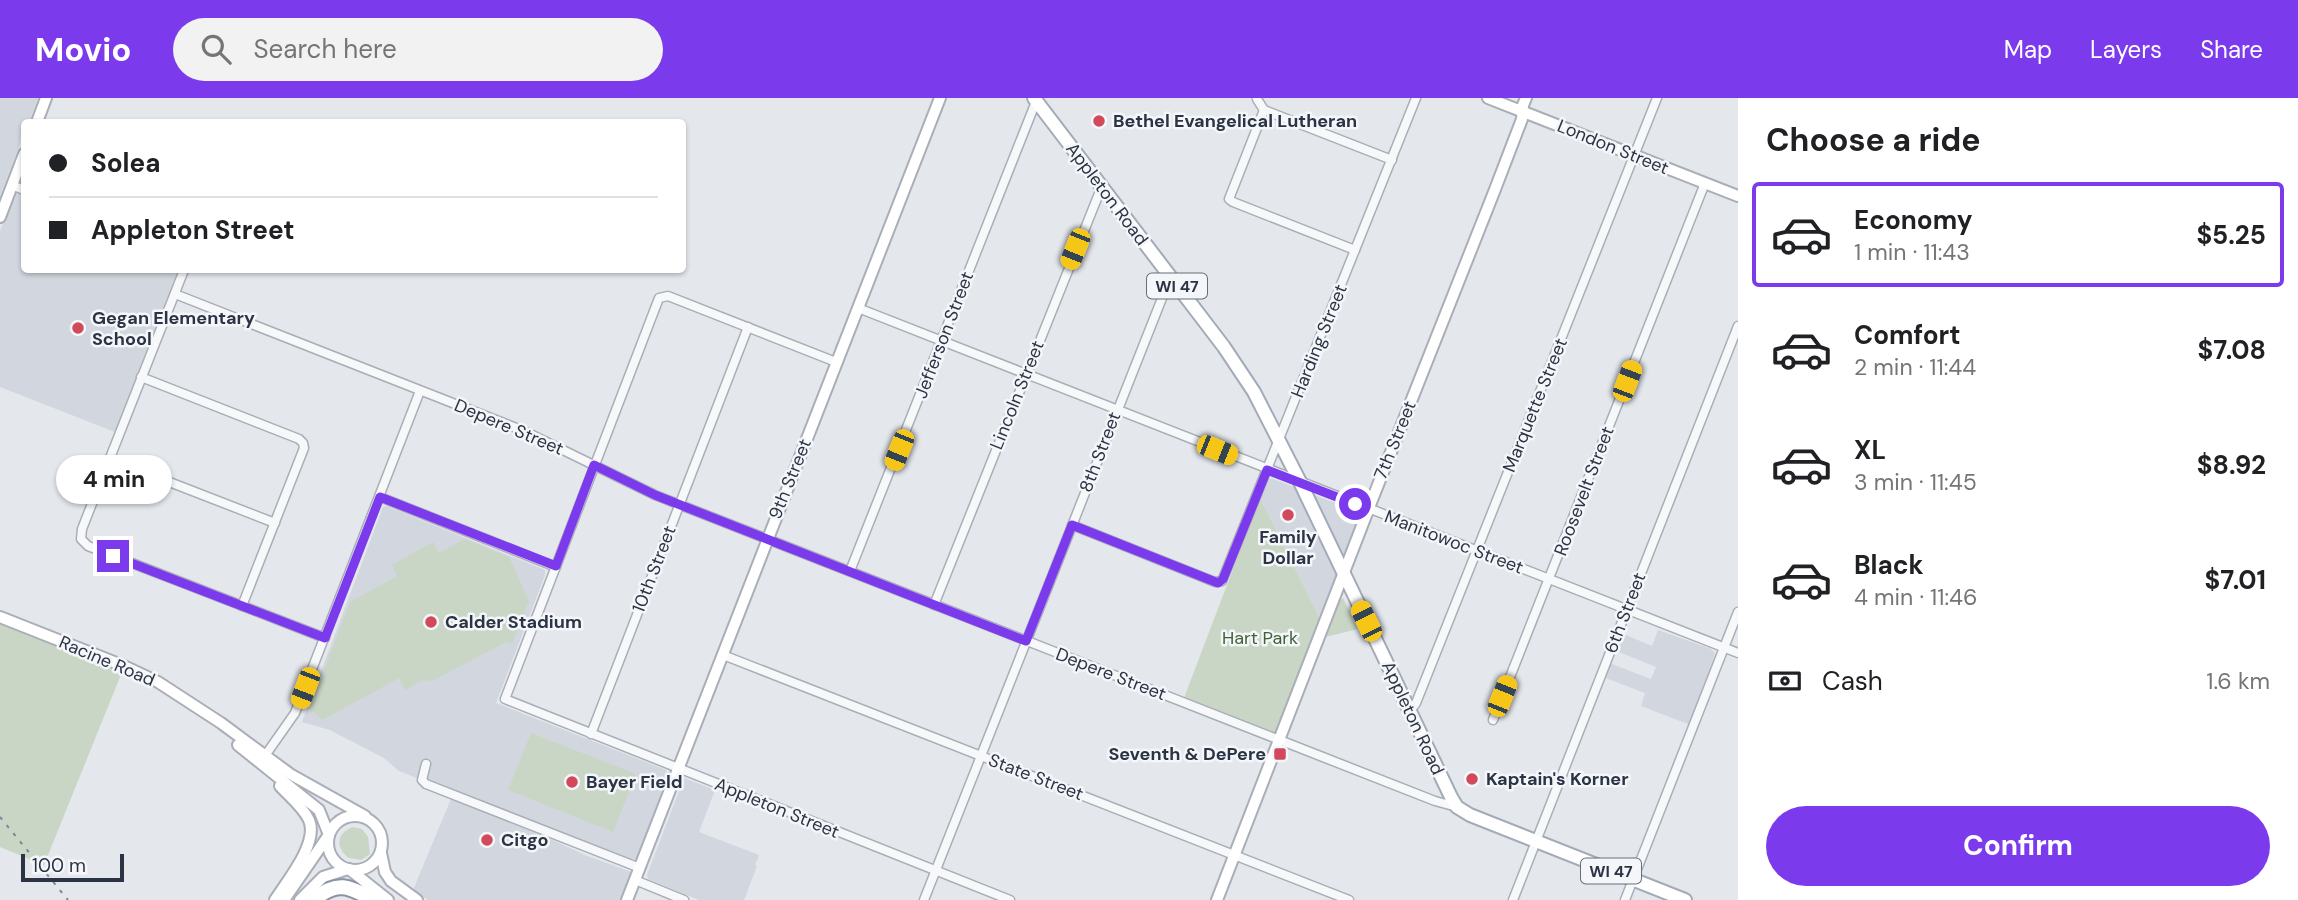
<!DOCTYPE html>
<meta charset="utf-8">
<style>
body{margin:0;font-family:"DM Sans",sans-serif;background:#f2f2f2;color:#202124;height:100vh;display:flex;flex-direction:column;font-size:26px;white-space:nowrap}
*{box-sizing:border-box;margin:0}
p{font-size:23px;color:#757577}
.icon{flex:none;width:38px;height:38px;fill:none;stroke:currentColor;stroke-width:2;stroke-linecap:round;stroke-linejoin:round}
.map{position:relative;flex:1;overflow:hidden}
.details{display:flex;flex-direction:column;background:#fff;width:560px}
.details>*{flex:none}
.hud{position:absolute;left:21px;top:21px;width:665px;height:154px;border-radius:7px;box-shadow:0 2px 5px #0004;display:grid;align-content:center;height:154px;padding:0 28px;background:#fff}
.scale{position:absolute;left:21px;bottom:18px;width:103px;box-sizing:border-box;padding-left:7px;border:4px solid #2b3445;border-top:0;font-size:19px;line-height:24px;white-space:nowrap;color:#2b3445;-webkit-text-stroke:5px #f4f6f9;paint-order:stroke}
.end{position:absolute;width:32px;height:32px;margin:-16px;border:9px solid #7c3aed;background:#fff;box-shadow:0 0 0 4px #fff}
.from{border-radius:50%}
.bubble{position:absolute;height:49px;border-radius:24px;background:#fff;box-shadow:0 2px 5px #0004;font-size:23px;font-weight:700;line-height:49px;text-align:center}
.car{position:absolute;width:21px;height:42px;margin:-21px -10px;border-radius:9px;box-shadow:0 0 5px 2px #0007;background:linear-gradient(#f5c518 24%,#345 0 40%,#f5c518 0 76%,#345 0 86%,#f5c518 0)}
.hud b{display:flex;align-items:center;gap:24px;height:66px;font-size:26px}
.hud b+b{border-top:2px solid #e0e0e0}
.hud i{width:18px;height:18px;background:#202124}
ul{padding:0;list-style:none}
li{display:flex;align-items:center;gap:21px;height:105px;margin:0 14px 10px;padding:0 14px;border:4px solid transparent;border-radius:7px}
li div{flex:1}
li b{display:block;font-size:26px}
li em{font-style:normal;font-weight:700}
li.current{border-color:#7c3aed}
li>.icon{width:63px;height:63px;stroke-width:1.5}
h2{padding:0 28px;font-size:32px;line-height:84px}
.pay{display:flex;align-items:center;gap:18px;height:77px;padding:0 28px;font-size:26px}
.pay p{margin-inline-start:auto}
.primary-button{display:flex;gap:14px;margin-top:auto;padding:14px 28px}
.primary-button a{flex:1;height:80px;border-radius:42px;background:#7c3aed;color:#fff;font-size:28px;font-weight:700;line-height:80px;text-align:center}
header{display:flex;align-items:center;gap:42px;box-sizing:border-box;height:98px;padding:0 35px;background:#7c3aed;color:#fff}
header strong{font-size:33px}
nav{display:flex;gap:38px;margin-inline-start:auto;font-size:24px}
.search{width:490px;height:63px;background:#f2f2f2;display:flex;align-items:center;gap:18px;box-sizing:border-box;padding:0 24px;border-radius:38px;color:#757577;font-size:26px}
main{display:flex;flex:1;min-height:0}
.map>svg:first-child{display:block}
.built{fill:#d2d6de}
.green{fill:#c9d6c5}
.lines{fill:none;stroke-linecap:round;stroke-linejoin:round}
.street-casing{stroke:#a9aeb7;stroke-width:11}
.secondary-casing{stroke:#a9aeb7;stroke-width:14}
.primary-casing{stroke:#a3abb8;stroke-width:16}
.highway-casing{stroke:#8b94a3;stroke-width:18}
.street{stroke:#f7f8fa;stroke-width:8}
.secondary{stroke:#fff;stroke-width:10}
.primary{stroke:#fff;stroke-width:12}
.highway{stroke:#fff;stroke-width:14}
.rail{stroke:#7d8696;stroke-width:2;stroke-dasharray:3.5 7;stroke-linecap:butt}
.route{stroke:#7c3aed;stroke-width:9}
.poi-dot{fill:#d1495b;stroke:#f4f6f9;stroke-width:2.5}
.labels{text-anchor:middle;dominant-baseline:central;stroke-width:5;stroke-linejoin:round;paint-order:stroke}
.shield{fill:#f4f6f9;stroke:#676e7b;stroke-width:2}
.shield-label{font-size:16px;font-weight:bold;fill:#2b3445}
.poi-label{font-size:18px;font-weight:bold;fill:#2b3445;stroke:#f4f6f9;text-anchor:start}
.street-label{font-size:18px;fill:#2b3445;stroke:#f4f6f9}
.park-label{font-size:18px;fill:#3f6138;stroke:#f4f6f9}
</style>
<header>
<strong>Movio</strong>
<div class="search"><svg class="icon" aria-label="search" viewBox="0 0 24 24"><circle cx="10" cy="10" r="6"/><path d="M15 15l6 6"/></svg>Search here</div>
<nav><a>Map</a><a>Layers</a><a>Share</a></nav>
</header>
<main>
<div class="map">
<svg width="1738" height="802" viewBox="0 0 1738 802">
<rect width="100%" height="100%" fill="#e4e7ec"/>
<g class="built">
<polygon points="0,0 38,0 29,24 24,24 24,35 0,98"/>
<polygon points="16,93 24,96 24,172 178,172 115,334 0,289 0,133"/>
<polygon points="1269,381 1273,381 1361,415 1320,521 1260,400"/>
<polygon points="386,408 545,472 545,477 496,605 666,672 668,680 636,761 627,762 399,673 384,660 349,642 330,632 302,624 383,409"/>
<polygon points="1658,532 1711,551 1715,555 1693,628 1641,608 1645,595 1603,579 1609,565 1651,581 1656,569 1614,552 1621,535 1652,548"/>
<polygon points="684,680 715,692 699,734 759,757 755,767 757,768 744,802 699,802 648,781 647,777"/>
<polygon points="451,701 533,733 585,757 631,774 620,802 428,802 413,792"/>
</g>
<g class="green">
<polygon points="1260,400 1320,521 1275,636 1184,600"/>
<polygon points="465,441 509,459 529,503 512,546 506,544 432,583 423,582 405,592 399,580 322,622 314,614 311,614 309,612 350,504 397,478 392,467 433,444 439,455"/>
<polygon points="1343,500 1358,531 1325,539 1338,504"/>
<polygon points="0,526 122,574 44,767 0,749"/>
<polygon points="531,635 636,676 613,734 508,692"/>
<path d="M353 729 362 731 368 739 370 756 361 762 349 760C335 750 336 735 353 729Z"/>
</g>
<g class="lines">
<g class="street-casing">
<g id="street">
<polyline points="1257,1 1264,12 1392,62"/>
<polyline points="1264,12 1229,101 1233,104 1355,152"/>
<polyline points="12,87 24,92"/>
<polyline points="184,172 82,431 81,441 88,448 325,540"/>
<polyline points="175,196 524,333 655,397 1435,703 1457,709"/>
<polyline points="858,210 1738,555"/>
<polyline points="836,264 668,198 659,200 505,601 1010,802"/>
<polyline points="141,279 299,341 303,345 304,350 242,508"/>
<polyline points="110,361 275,425"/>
<polyline points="380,399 556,469"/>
<polyline points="1072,427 1215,484 1222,483 1416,0"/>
<polyline points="850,473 1037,1"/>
<polyline points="934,507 1102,88"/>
<polyline points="723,557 1349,802"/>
<polyline points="1410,613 1416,605 1657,0"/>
<polyline points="1493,622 1705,85"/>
<polyline points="591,636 748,229"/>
<polyline points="262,662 295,615 420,293"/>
<polyline points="426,666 422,682 426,686 640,770"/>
<polyline points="635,782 684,802"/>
<polyline points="924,802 1170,180"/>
<polyline points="1513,802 1738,228"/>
<polyline points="1625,802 1738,514"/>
</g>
</g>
<g class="secondary-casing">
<g id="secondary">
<polyline points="1488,0 1738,98"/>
<polyline points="37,24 46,0"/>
<polyline points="0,119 24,56"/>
<polyline points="0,519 124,568 158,584 221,625 290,676 365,718"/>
<polyline points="238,647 319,712 329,737"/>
<circle cx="355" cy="745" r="27"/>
<polyline points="381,755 385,774 391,783 417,802"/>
<polyline points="349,771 388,802"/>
<path d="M275 802C287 783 319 745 309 722 303 709 289 698 280 688"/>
<polyline points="284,802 328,738"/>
<polyline points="300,802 323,779 348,771"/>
<polyline points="627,802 940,0"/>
<polyline points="1217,802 1372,402 1494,94 1522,21 1523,7 1526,0"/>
</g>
</g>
<g class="primary-casing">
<polyline id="primary" points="1034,0 1224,249 1254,294 1300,384 1451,699 1457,709 1470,717 1685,802"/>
</g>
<g class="highway-casing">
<path id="highway" d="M314 802C336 782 350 788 373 802"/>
</g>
<use href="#street" class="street"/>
<use href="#secondary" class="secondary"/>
<use href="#primary" class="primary"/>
<use href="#highway" class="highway"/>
<polyline class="rail" points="0,719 68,802"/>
</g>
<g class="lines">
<polyline class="route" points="113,458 325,540 380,399 556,468 594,367 655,397 1026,543 1072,427 1218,485 1223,481 1267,372 1355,406"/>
</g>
<g class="poi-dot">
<circle cx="1099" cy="23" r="7"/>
<circle cx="78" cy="230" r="7"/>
<circle cx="1288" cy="417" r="7"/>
<circle cx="431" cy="524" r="7"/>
<rect x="1273" y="649" width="14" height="14" rx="3.5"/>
<circle cx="1472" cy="681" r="7"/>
<circle cx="572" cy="684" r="7"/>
<circle cx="487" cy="742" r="7"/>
</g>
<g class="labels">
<g class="shield">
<rect x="1147" y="175.5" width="60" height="25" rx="5"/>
<rect x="1581" y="760.5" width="60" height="25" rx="5"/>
</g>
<g class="shield-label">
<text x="1177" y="188">WI 47</text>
<text x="1611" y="773">WI 47</text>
</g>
<g class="poi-label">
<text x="1113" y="23">Bethel Evangelical Lutheran</text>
<text x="92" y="220">Gegan Elementary<tspan x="92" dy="21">School</tspan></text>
<text x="1288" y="439" text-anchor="middle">Family<tspan x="1288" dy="21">Dollar</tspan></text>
<text x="445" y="524">Calder Stadium</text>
<text x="1266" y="656" text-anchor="end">Seventh &amp; DePere</text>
<text x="1486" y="681">Kaptain's Korner</text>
<text x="586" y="684">Bayer Field</text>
<text x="501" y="742">Citgo</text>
</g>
<g class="street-label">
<text transform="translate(1613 49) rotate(22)">London Street</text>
<text transform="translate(1107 96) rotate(53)">Appleton Road</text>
<text transform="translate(944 237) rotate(-69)">Jefferson Street</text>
<text transform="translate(1319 243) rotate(-68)">Harding Street</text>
<text transform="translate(1017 297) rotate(-68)">Lincoln Street</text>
<text transform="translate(1535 307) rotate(-68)">Marquette Street</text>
<text transform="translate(509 329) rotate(23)">Depere Street</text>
<text transform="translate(1395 342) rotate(-68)">7th Street</text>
<text transform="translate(1100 354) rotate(-69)">8th Street</text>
<text transform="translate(790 381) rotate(-68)">9th Street</text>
<text transform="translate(1584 393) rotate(-69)">Roosevelt Street</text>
<text transform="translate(1454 444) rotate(21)">Manitowoc Street</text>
<text transform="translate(654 471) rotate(-69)">10th Street</text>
<text transform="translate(1625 515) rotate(-69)">6th Street</text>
<text transform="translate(107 563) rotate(23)">Racine Road</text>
<text transform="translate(1111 576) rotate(21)">Depere Street</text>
<text transform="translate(1413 620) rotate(65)">Appleton Road</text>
<text transform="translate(1036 679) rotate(21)">State Street</text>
<text transform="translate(777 710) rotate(22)">Appleton Street</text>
</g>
<g class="park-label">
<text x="1260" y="540">Hart Park</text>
</g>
</g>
</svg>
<div class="scale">100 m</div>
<i class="end from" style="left:1355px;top:406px"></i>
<i class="end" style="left:113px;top:458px"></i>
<div class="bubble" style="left:56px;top:357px;width:116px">4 min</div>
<i class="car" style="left:1075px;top:151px;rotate:202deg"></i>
<i class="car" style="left:1627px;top:283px;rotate:21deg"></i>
<i class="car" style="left:899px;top:352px;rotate:202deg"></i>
<i class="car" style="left:1217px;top:352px;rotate:112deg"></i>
<i class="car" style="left:1366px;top:523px;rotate:334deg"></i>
<i class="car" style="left:305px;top:590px;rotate:201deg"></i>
<i class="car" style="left:1502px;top:598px;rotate:22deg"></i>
<div class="hud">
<b><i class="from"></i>Solea</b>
<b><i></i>Appleton Street</b>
</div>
</div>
<section class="details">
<h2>Choose a ride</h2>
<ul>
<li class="current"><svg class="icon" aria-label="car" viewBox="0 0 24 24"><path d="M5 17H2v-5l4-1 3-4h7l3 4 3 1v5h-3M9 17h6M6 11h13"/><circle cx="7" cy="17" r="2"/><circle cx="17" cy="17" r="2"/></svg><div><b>Economy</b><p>1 min · 11:43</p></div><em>$5.25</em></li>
<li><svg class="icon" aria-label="car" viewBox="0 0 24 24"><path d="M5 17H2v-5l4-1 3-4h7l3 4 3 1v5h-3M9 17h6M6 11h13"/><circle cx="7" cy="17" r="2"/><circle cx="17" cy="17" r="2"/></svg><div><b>Comfort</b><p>2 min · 11:44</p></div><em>$7.08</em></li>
<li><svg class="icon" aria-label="car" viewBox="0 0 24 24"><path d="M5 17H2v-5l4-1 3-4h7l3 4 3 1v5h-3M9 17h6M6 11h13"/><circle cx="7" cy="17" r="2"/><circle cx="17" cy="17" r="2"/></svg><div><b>XL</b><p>3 min · 11:45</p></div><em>$8.92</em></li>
<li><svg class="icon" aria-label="car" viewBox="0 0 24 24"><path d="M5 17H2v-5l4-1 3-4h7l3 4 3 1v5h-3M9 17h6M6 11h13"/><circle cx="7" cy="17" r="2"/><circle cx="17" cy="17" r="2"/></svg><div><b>Black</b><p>4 min · 11:46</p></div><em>$7.01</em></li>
</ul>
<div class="pay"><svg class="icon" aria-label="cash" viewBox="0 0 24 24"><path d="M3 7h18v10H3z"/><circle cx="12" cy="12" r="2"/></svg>Cash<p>1.6 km</p></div>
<div class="primary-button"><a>Confirm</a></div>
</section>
</main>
